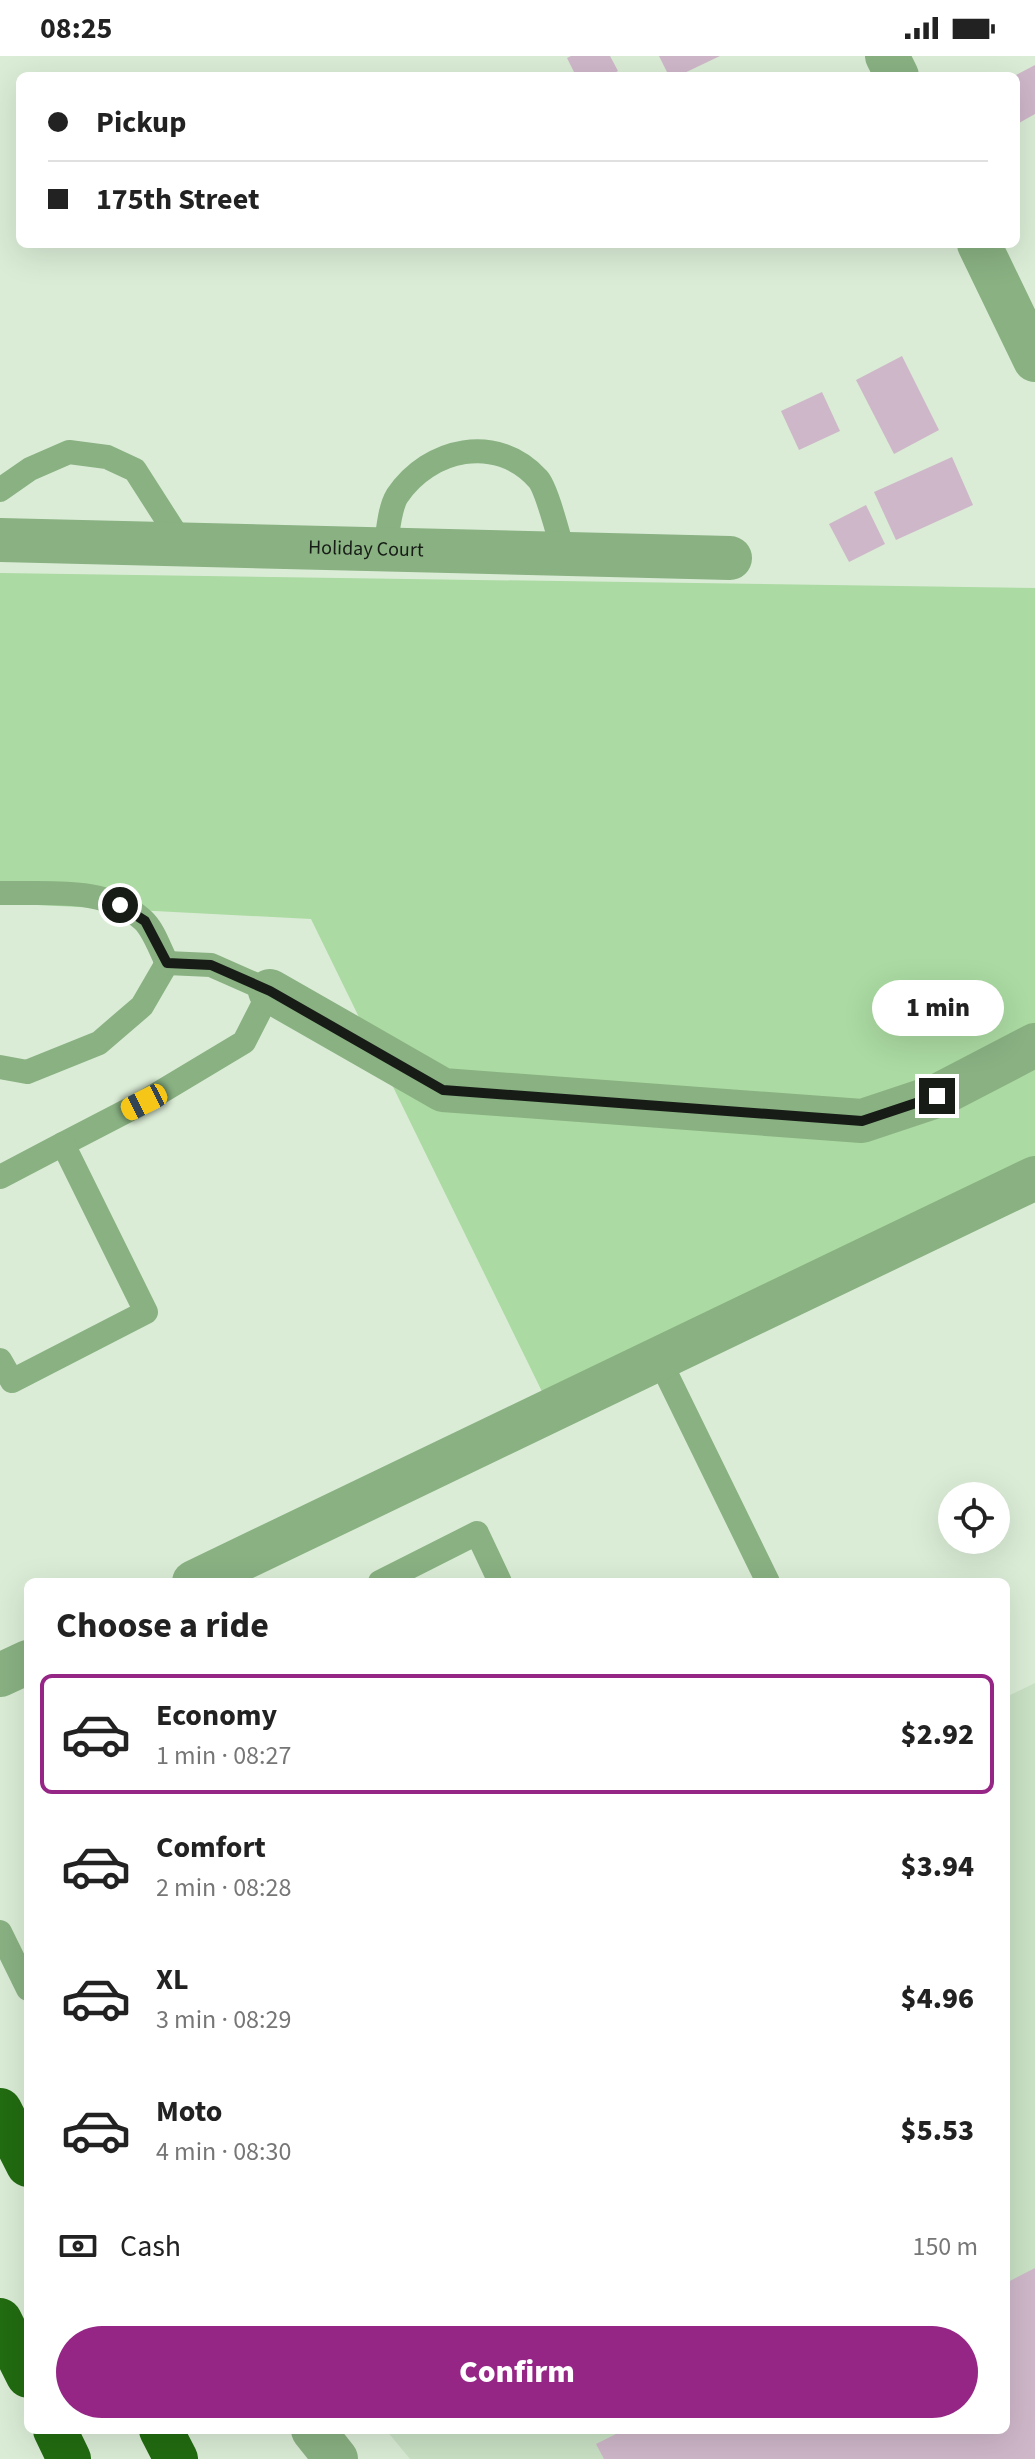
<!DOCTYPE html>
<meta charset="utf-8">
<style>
body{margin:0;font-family:"Source Sans 3",sans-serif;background:#f6f6f6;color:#222;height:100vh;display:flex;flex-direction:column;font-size:30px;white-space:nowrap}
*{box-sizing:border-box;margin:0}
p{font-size:26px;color:#767676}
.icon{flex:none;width:44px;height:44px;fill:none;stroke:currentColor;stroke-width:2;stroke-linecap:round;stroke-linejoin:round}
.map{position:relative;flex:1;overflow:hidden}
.details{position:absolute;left:24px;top:1522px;width:986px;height:856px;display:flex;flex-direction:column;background:#fff;border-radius:12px;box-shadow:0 8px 32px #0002}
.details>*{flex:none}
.guide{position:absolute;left:16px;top:16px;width:1004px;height:176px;border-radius:12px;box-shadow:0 8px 32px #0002;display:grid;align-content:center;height:176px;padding:0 32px;background:#fff}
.fabs{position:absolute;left:938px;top:1426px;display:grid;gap:16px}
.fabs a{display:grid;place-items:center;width:72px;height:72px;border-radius:50%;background:#fff;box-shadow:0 8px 32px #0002;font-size:40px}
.end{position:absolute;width:36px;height:36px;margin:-18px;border:10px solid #171d16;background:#fff;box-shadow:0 0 0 4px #fff}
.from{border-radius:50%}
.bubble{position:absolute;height:56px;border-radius:28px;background:#fff;box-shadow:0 8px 32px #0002;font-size:26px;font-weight:800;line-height:56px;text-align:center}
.car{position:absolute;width:24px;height:48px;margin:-24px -12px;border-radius:10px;box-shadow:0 0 6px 2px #0007;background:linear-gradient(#f5c518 24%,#345 0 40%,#f5c518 0 76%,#345 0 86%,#f5c518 0)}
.guide b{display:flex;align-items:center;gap:28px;height:76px;font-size:30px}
.guide b+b{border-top:2px solid #e0e0e0}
.guide i{width:20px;height:20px;background:#222}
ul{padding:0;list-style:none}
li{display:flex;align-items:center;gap:24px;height:120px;margin:0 16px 12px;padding:0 16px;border:4px solid transparent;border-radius:12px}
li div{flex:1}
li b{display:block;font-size:30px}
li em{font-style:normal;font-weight:800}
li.selected{border-color:#952686}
li>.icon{width:72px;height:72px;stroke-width:1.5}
h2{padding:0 32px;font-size:36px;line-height:96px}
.pay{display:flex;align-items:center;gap:20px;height:88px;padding:0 32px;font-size:30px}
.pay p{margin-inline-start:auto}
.cta{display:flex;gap:16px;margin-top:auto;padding:16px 32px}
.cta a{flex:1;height:92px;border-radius:48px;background:#952686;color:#fff;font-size:32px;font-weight:800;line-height:92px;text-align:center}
.status{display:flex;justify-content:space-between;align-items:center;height:56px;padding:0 40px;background:#fff;direction:ltr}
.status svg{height:22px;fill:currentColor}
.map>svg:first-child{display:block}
.built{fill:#c9e1c5}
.green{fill:#abdaa2}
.building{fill:#ceb7c9}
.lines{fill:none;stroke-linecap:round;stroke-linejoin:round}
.lane{stroke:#89b182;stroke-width:24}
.street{stroke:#89b182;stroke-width:44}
.highway{stroke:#226c11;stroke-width:44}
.route{stroke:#171d16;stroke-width:10}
.labels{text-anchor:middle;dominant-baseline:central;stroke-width:6;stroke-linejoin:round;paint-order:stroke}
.street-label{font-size:20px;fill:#171d16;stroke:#daecd6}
</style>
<div class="status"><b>08:25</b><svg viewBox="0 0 49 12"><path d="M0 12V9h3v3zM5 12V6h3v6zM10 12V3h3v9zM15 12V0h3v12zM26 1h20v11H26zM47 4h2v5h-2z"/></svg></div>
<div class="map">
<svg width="1035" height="2403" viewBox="0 0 1035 2403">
<rect width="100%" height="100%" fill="#daecd6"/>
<polygon class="built" points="1035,1627 1035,2403 410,2403 386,2374 1006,2374 1006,1641"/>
<polygon class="green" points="0,517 1035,532 1035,1122 551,1354 311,863 0,847"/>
<g class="building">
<polygon points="571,0 610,0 618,15 609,20 576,20 567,2"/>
<polygon points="659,0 720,0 678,20 669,20"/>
<polygon points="1035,9 1035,58 1019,67 1016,60 1016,19"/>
<polygon points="902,300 939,374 894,398 856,324"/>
<polygon points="822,336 840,375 799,394 781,355"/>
<polygon points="952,401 973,449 896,484 874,436"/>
<polygon points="866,449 885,488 849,506 829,468"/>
<polygon points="1035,2212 1035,2403 604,2403 596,2388 624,2374 1006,2374 1006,2227"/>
</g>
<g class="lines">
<g class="lane">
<polyline points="0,434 30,413 69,396 107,401 135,414 183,489"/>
<path d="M385 493C388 478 389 453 397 440 429 392 497 377 538 423 547 433 559 482 564 498"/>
<path d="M0 837C46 838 107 830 143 864 154 874 160 894 167 907"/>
<polyline points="0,1011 27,1016 99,987 142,950 167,907"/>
<polyline points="63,1088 144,1046 244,986 270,935 211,909 167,907"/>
<polyline points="0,1121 63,1088 146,1256 12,1325 0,1304"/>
<polyline points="659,1303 768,1526"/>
<polyline points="380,1526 477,1477 500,1526"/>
<polyline points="0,1876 28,1933"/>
</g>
<g class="street">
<polyline points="887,0 897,20"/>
<polyline points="979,188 1035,304"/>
<path id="s1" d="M0 484 730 502"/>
<polyline points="270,935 443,1034 862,1065 937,1040 1035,989"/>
<polyline points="194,1526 1035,1122"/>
<polyline points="0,1619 28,1606"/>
<polyline points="313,2374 336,2403"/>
</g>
<g class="highway">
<polyline points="0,2054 28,2109"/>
<polyline points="0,2264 28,2320"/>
<polyline points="55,2374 69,2403"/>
<polyline points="161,2374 176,2403"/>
</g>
</g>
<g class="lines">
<polyline class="route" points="120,849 145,865 167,907 211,909 270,935 443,1034 862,1065 937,1040"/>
</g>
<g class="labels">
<g class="street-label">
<text stroke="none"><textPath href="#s1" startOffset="366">Holiday Court</textPath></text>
</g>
</g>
</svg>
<div class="fabs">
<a><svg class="icon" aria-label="locate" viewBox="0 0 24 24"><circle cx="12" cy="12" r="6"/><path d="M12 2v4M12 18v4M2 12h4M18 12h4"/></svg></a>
</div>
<i class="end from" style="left:120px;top:849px"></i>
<i class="end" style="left:937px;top:1040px"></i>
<div class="bubble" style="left:872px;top:924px;width:132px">1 min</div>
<i class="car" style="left:144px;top:1046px;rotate:243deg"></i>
<div class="guide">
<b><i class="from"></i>Pickup</b>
<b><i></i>175th Street</b>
</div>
<section class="details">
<h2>Choose a ride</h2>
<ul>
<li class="selected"><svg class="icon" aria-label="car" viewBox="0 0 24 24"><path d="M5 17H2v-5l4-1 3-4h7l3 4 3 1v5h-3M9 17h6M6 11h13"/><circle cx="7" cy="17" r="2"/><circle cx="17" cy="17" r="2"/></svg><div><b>Economy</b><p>1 min · 08:27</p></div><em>$2.92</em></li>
<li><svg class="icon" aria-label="car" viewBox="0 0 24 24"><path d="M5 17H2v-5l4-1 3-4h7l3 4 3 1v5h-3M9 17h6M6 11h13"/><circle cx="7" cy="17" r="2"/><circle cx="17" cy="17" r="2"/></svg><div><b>Comfort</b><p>2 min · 08:28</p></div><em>$3.94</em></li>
<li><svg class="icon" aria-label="car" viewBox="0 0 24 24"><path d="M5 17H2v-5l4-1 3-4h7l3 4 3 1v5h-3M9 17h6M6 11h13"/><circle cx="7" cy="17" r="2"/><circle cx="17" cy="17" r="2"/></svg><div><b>XL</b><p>3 min · 08:29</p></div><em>$4.96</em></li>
<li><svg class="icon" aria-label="car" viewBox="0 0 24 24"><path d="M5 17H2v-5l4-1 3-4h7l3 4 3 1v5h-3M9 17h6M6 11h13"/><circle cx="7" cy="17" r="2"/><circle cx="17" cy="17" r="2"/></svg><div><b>Moto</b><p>4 min · 08:30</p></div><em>$5.53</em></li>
</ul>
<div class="pay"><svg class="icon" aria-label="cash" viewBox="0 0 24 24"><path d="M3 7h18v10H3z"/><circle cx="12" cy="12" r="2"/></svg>Cash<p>150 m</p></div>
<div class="cta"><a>Confirm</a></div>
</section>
</div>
